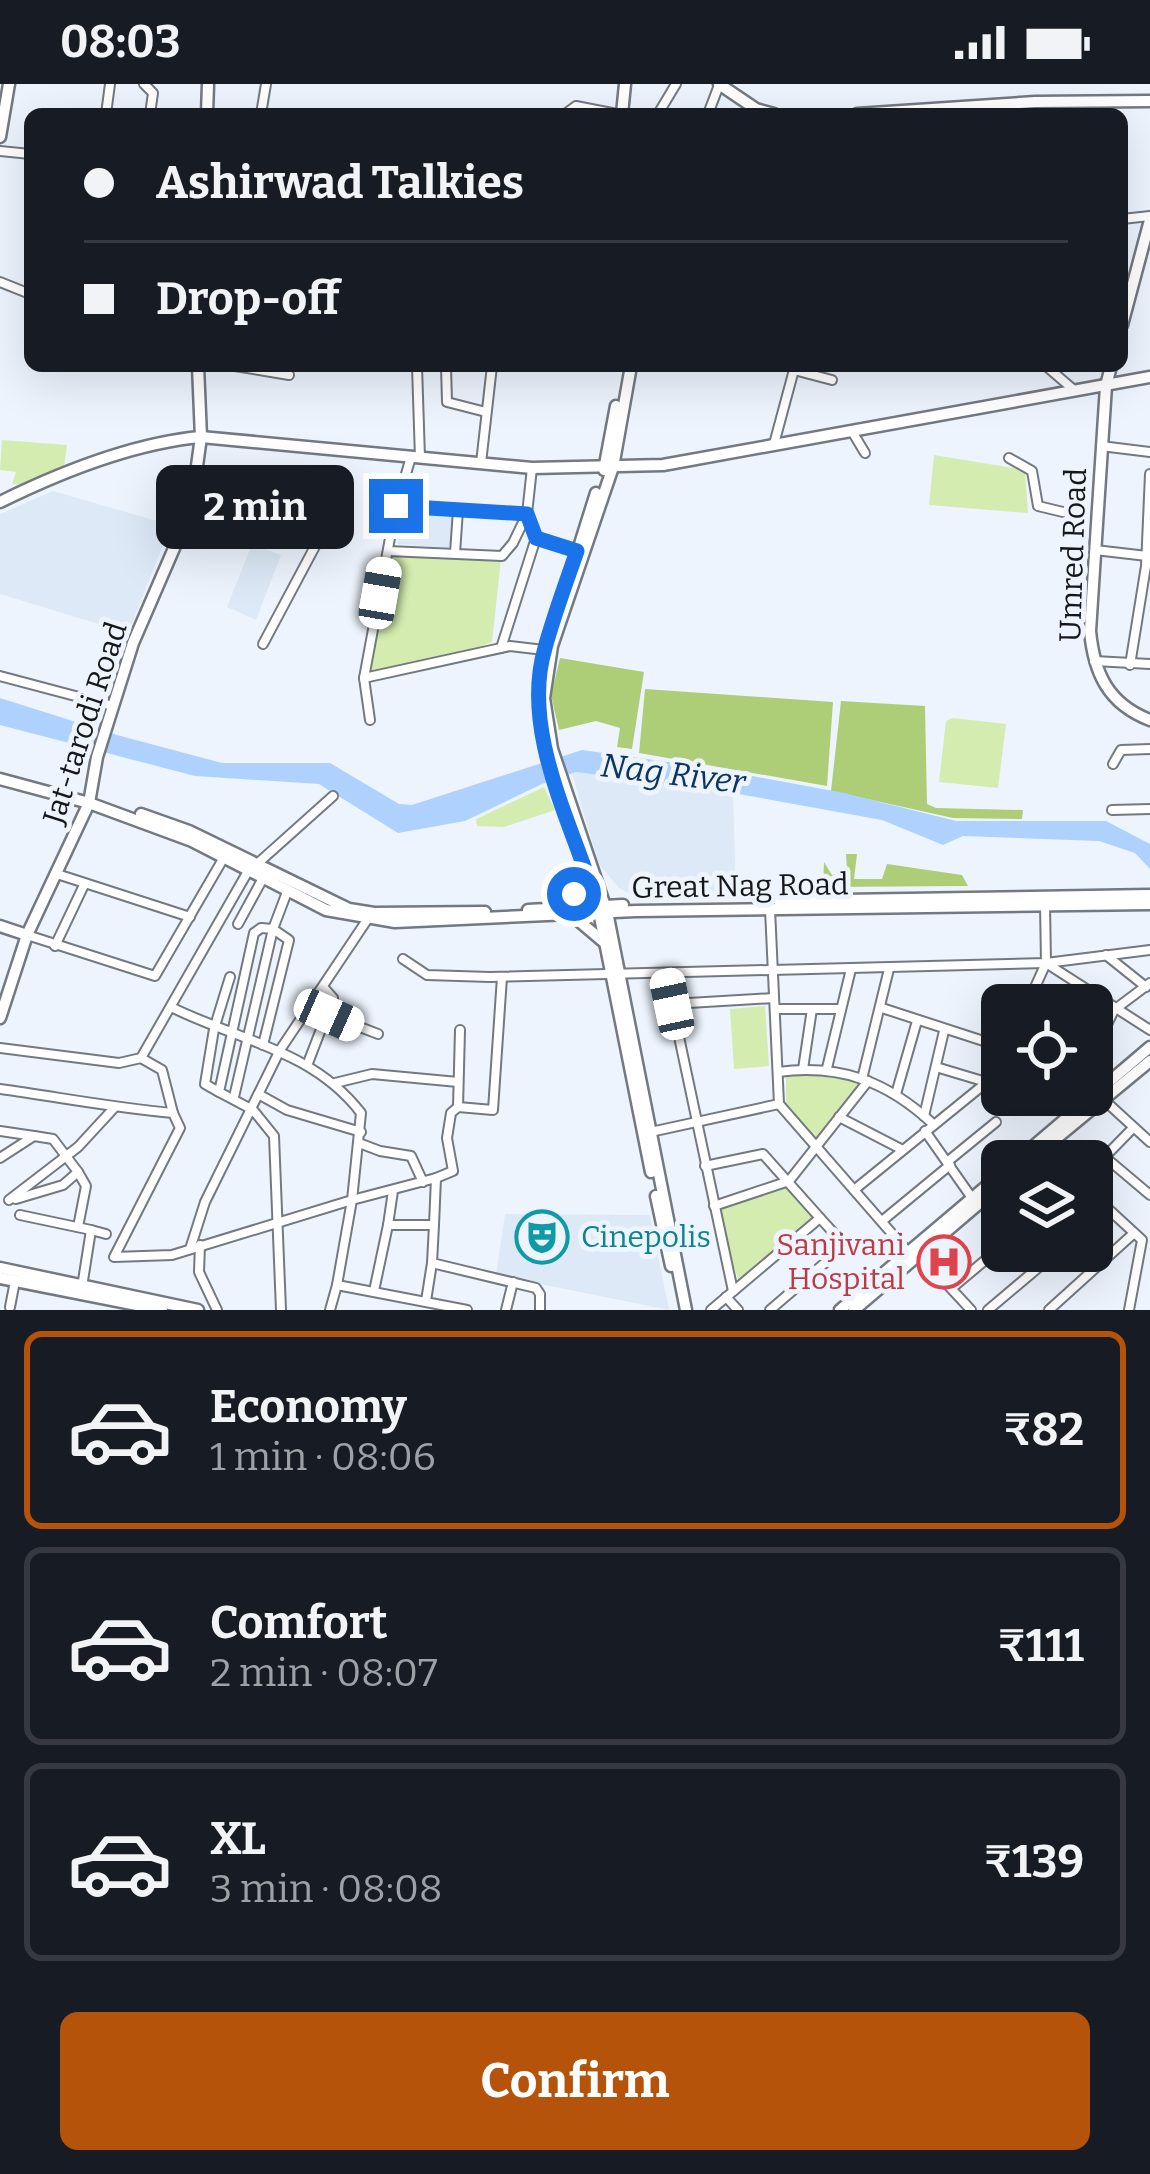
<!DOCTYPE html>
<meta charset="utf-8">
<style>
body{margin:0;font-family:Bitter,serif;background:#20242c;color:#f1f3f6;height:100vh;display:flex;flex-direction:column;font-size:45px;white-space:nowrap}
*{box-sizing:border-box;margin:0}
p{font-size:39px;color:#9ea1a6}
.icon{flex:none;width:66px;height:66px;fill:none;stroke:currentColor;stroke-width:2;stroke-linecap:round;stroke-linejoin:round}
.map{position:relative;height:1226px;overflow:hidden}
.sheet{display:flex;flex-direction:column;background:#171b24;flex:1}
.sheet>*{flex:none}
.hud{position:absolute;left:24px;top:24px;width:1104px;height:264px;border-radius:18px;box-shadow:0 12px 48px #0002;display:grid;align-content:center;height:264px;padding:0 60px;background:#171b24}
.tools{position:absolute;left:981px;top:900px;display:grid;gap:24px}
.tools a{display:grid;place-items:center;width:132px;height:132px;border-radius:18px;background:#171b24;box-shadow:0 12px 48px #0002;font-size:60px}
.end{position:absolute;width:54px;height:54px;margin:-27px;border:15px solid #1a73e8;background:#fff;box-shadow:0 0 0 6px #fff}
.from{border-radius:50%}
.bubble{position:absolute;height:84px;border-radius:18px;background:#171b24;box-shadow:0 12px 48px #0002;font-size:39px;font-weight:700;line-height:84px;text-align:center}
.car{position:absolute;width:36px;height:72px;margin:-36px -18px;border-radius:15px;box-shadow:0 0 9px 3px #0007;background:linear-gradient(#fff 24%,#345 0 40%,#fff 0 76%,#345 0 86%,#fff 0)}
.hud b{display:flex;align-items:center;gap:42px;height:114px;font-size:45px}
.hud b+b{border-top:3px solid #363941}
.hud i{width:30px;height:30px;background:#f1f3f6}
ul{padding:21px 0 0;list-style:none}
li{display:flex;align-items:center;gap:36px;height:198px;margin:0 24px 18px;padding:0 36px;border:6px solid #363941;border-radius:18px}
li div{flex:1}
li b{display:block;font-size:45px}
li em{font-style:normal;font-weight:700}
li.on{border-color:#b45309}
li>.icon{width:108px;height:108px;stroke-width:1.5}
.button{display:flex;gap:24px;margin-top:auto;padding:24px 60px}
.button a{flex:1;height:138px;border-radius:18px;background:#b45309;color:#fff;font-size:48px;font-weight:700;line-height:138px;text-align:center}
.status{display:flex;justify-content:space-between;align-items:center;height:84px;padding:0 60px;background:#171b24;direction:ltr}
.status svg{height:33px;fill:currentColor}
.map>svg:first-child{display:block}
.built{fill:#dde9f7}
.green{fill:#d4ecb0}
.forest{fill:#adce77}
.water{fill:#aed2fd}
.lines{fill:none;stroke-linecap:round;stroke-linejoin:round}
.street-casing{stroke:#737980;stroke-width:12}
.secondary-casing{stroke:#737980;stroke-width:15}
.street{stroke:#fff;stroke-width:8}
.secondary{stroke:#fff;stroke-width:10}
.route{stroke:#1a73e8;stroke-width:15}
.labels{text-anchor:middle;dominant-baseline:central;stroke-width:10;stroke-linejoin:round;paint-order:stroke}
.street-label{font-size:30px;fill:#15171a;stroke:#edf4fd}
.culture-label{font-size:30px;fill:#0d838f;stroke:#edf4fd;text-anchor:start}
.health-label{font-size:30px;fill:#be3a42;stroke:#edf4fd;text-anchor:end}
.water-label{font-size:33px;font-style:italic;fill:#0c3561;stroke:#edf4fd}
</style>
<div class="status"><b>08:03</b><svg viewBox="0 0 49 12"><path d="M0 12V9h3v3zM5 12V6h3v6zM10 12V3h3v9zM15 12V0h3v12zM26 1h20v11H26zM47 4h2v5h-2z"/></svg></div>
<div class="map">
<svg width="1150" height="1226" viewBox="0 0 1150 1226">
<rect width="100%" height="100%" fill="#edf4fd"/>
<g class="built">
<polygon points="53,407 171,441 128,549 0,510 0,430"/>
<polygon points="402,430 453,433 451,464 397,460"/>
<polygon points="252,460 281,471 256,536 227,523"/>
<polygon points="576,688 733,709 736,811 633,811 619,804 599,780 572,690"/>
<polygon points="505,1130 650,1131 669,1226 496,1191"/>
</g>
<g class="green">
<polygon points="2,356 67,361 64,384 22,401 12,400 16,388 0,386"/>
<polygon points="934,371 1025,386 1028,429 929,421"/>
<polygon points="391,470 501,475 492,558 462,569 371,587"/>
<polygon points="953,634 1006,640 998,704 939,698 946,637"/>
<polygon points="544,703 555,726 504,743 477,742 476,735"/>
<polygon points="765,922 769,982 734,985 730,925"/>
<polygon points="827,989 862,1001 816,1058 786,1020 786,991"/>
<polygon points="788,1102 815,1138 739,1199 718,1127"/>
</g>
<g class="forest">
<polygon points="560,574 644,588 632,665 617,663 620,644 596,637 559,646 551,611"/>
<polygon points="645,605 833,618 827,702 639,669"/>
<polygon points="841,617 925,622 927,720 936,724 1023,726 1022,735 953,734 831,707"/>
<polygon points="846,770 857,770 854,795 882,795 887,780 962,791 968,802 823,803 824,778 832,791 847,787"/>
</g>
<polygon class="water" points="0,614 117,651 222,679 330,679 399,720 412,721 582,666 704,683 844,709 956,737 1106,737 1150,760 1150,785 1135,769 1099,757 963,752 943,761 882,736 733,709 576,688 542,700 465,737 398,749 319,700 195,692 0,641"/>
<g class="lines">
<g class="street-casing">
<g id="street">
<polyline points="144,0 153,9 150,30"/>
<polyline points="106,30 110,0"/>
<polyline points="261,30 266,0"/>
<polyline points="565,30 576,22 617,30"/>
<polyline points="658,30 676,0"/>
<polyline points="708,30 719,1"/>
<polyline points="0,67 30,70"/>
<polyline points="1122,135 1150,132"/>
<polyline points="0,198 30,210"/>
<polyline points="235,282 289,291"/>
<polyline points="417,282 420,374"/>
<polyline points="446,282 447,318 486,328"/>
<polyline points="1046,282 1074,306"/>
<polyline points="794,286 832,296"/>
<polyline points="853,349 865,369"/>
<polyline points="774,360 795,282"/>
<polyline points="1101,362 1150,368"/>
<polyline points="411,373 395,427 364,594 510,562 544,566"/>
<polyline points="1009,374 1032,387 1038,422 1063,428"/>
<polyline points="481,379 492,282"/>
<polyline points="532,384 527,430 536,454"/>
<polyline points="1095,466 1147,472"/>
<polyline points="388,467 502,472 513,459 527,430 396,422"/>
<polyline points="455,469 458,426"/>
<polyline points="263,560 320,453"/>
<polyline points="501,564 536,454 584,470"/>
<polyline points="1094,577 1150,580"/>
<polyline points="1130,581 1146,482 1150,390"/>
<polyline points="0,592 113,622"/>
<polyline points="364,594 370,636"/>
<polyline points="1113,680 1121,666 1150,665"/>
<polyline points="1112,726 1150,725"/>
<polyline points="57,790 190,833"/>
<polyline points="770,825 779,1020 908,1168 920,1171 971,1226"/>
<polyline points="238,840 262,796"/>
<polyline points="27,851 155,892 223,775"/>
<polyline points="55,862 84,801"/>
<polyline points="1106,871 1146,903"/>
<polyline points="403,875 427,891 490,893 1046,879 1150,866"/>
<polyline points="1046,879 1150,946"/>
<polyline points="666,891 672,920 774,914"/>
<polyline points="672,920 733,1207"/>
<polyline points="1027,921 1046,879 1045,820"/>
<polyline points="1070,921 1079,902"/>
<polyline points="882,924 1002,963"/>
<polyline points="775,925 841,925"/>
<polyline points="329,931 378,950"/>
<polyline points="263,961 289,856 273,845 261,844 254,849 219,1008 253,1026 274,1052 281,1226"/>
<polyline points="0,964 119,979 141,974 247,789 333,712"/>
<polyline points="1092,972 1114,926 1150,899"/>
<polyline points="141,974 162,986 173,1029"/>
<polyline points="308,979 333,914 324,904"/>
<polyline points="936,983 986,998"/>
<polyline points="827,984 851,885"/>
<polyline points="803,985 812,925"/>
<path d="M778 988C840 980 887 997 933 1040"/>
<polyline points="862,995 889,885"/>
<polyline points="335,999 372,990 458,998"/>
<path d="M0 1005C58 1013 115 1024 173 1029L180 1044 114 1173 172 1171 352 1116 361 1029C313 966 237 956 171 923"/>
<polyline points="219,1008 205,1000 214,945 230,893"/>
<polyline points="896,1010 917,937"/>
<polyline points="260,1011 287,1026 361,1048"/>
<polyline points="234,1013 273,845 287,808"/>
<polyline points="1103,1015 1150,1058"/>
<polyline points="458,1023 460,946"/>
<polyline points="924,1032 944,947"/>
<polyline points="839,1033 901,1065"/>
<polyline points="0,1047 34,1052 0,1074"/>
<polyline points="925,1047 972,1114"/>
<polyline points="646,1049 779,1020"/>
<polyline points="359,1059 380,1067 411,1072 423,1098"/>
<polyline points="1105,1073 1150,1111"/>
<polyline points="947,1078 996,1038"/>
<polyline points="705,1082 763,1070 820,1134 711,1226"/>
<polyline points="1092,1086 1133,1044"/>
<polyline points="436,1094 453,1087 447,1054 451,1029 458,1023 493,1026 502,893"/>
<polyline points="854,1106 987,998 1002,973"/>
<polyline points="1092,1110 1142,1156 1129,1226"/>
<polyline points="16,1115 63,1101 78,1088 53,1055 34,1052"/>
<polyline points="9,1116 78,1063 114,1024"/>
<polyline points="714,1122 789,1097 868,997"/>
<polyline points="20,1131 91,1146 82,1203"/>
<polyline points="882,1137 950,1081"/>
<polyline points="1092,1138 1107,1125"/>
<polyline points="434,1141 432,1179 536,1204 540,1210 540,1226"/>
<polyline points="78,1143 86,1102 78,1088"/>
<polyline points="91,1146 106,1150"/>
<polyline points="200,1161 199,1188 217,1226"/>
<polyline points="190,1165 205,1118 280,966 367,836"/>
<polyline points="337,1201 352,1116 436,1094 434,1141 388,1141 393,1107"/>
<polyline points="952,1204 1002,1162"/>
<polyline points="374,1207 388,1141"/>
<polyline points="726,1213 738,1226"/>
<polyline points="426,1217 432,1179"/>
<polyline points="10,1223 15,1197"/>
<polyline points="330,1226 337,1201 467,1226"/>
<polyline points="506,1226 513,1198"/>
<polyline points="770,1226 841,1165 842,1158 820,1134"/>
<polyline points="988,1226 1058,1167"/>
<polyline points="1049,1226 1133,1150"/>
</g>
</g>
<g class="secondary-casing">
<g id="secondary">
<polyline points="719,0 756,25 774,30"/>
<polyline points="207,30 208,0"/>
<polyline points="622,30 625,0"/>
<polyline points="857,30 1035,18 1150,17"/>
<polyline points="0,53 9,0"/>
<polyline points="1122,241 1150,136"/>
<polyline points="631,282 613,383 552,562 544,614 552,665 607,828 686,1226"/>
<path d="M1111 282 1106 302 1090 547C1094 589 1108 620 1150 636"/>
<polyline points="604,386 616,322"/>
<path d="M0 418C61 388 133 359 201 353L532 384 663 381 1150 293"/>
<polyline points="580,460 596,409"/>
<polyline points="554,693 599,828 651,1088"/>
<polyline points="0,695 89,719 192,757 326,826 395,838 636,827 1150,820"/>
<polyline points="141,730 189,747 349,825 374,829 485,828"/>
<polyline points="779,817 1150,811"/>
<polyline points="564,824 587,788"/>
<polyline points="528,826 623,821"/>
<polyline points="573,832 605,859"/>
<polyline points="0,842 27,851"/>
<polyline points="0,934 27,851 89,719 97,673 133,559 191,425 201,353 198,282"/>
<polyline points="1016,1077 1150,963"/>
<polyline points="1029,1077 1150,977"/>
<polyline points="656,1112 671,1182"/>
<polyline points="0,1184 198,1226"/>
<polyline points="0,1194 162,1226"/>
<polyline points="840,1226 1002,1089"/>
<polyline points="854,1226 1002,1100"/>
</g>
</g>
<use href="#street" class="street"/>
<use href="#secondary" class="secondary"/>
</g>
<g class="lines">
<path class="route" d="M396 422 527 430 536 454 577 467C566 499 554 531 545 564 523 638 562 720 586 788L574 810"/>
</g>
<defs>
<g id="theatre-ring" transform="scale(2.7)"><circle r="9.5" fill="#edf4fd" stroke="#0f9aa8" stroke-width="1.5"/><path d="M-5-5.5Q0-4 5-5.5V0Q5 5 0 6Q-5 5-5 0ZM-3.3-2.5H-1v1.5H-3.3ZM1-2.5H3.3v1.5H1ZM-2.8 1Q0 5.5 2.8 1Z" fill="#0f9aa8"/></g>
<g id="hospital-ring" transform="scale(2.7)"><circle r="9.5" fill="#edf4fd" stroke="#e0444e" stroke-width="1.5"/><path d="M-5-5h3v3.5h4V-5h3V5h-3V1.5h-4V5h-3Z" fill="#e0444e"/></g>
</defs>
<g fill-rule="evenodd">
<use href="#theatre-ring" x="542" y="1153"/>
<use href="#hospital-ring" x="944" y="1178"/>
</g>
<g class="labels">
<g class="street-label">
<text transform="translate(1073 471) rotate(-88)">Umred Road</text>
<text transform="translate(85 639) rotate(-72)">Jat-tarodi Road</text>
<text transform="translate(740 802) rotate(-1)">Great Nag Road</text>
</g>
<g class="culture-label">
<text x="581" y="1153">Cinepolis</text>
</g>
<g class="health-label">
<text x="905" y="1161">Sanjivani<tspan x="905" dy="34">Hospital</tspan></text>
</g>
<g class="water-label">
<text transform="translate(673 690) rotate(7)">Nag River</text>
</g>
</g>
</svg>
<div class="tools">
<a><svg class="icon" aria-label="locate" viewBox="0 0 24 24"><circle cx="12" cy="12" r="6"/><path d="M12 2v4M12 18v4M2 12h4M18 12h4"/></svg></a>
<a><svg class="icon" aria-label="layers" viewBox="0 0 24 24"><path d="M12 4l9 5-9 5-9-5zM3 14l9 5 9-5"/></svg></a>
</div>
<i class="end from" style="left:574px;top:810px"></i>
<i class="end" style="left:396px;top:422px"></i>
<div class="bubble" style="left:156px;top:381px;width:198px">2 min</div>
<i class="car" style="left:380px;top:509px;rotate:10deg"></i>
<i class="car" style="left:672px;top:920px;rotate:348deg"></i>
<i class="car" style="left:329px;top:931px;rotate:114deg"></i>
<div class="hud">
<b><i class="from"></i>Ashirwad Talkies</b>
<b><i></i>Drop-off</b>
</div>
</div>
<section class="sheet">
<ul>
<li class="on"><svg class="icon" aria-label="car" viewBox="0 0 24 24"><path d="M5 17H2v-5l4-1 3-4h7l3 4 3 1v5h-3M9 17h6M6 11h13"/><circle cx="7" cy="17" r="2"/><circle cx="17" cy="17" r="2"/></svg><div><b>Economy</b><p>1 min · 08:06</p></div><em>₹82</em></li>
<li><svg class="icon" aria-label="car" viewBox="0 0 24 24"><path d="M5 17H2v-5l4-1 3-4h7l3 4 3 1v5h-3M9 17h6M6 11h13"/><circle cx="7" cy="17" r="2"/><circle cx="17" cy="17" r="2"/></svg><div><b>Comfort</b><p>2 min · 08:07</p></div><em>₹111</em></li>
<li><svg class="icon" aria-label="car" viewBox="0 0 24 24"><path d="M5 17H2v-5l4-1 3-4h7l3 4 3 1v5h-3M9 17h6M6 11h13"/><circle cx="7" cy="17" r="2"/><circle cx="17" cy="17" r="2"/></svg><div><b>XL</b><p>3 min · 08:08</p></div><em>₹139</em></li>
</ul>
<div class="button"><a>Confirm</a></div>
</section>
